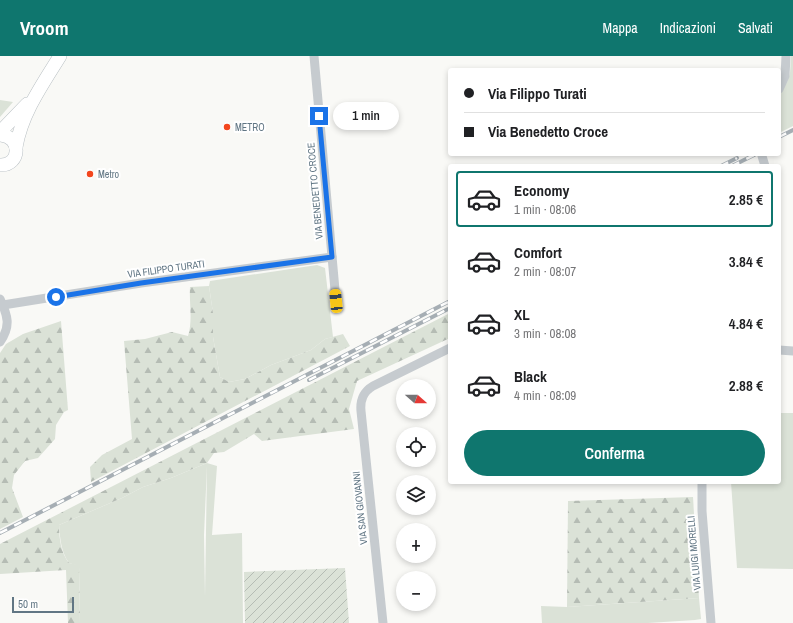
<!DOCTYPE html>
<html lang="it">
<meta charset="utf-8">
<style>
body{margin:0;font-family:"Archivo Narrow",sans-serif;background:#f2f2f2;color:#202124;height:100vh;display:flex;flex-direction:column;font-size:15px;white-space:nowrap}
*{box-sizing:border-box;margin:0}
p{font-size:13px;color:#757577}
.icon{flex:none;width:22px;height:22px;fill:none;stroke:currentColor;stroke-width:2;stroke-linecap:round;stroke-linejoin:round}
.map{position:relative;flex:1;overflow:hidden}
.side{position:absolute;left:448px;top:108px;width:333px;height:320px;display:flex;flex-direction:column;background:#fff;border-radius:4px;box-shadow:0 2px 6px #0003}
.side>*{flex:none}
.top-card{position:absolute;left:448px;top:12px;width:333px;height:88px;border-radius:4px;box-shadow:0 2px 6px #0003;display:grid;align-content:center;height:88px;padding:0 16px;background:#fff}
.needle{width:26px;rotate:111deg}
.fabs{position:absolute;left:396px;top:323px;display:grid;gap:8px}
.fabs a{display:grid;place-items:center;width:40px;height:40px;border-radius:50%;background:#fff;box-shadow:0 2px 6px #0003;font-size:20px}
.scale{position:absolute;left:12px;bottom:10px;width:62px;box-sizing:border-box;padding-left:4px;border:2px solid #617684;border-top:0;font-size:11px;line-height:14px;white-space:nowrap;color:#617684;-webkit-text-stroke:3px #fff;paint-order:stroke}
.end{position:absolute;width:18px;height:18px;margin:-9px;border:5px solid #1a73e8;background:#fff;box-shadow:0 0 0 2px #fff}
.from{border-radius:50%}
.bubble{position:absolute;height:28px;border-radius:14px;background:#fff;box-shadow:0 2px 6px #0003;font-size:13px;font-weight:600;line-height:28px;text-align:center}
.car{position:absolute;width:12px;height:24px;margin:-12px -6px;border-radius:5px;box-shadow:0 0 3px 1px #0007;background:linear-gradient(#f5c518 24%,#345 0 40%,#f5c518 0 76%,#345 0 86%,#f5c518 0)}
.top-card b{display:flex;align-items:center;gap:14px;height:38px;font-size:15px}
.top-card b+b{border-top:1px solid #e0e0e0}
.top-card i{width:10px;height:10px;background:#202124}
ul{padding:7px 0 0;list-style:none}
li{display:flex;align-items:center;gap:12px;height:56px;margin:0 8px 6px;padding:0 8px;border:2px solid transparent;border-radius:4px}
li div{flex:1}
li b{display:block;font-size:15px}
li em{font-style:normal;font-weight:600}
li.current{border-color:#0f766e}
li>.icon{width:36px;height:36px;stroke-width:1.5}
.primary-button{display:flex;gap:8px;margin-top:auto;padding:8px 16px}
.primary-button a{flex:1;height:46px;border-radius:24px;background:#0f766e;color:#fff;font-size:16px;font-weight:600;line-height:46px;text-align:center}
header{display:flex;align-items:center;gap:24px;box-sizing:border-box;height:56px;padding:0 20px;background:#0f766e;color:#fff}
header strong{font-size:19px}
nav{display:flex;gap:22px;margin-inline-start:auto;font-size:14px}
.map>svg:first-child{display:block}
.green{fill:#dbe2d7;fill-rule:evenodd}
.forest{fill:url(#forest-firs)}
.garden{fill:url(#garden-furrows)}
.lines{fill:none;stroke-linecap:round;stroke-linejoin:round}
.secondary-casing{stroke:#b8bfc3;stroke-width:14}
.street{stroke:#c6cbcf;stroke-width:9}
.secondary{stroke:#fff;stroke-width:13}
.rail-casing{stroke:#a6aeb4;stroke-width:4}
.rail{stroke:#fff;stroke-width:2.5;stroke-dasharray:8;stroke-linecap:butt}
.route{stroke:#1a73e8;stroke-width:5}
.poi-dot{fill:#f3461d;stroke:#fff;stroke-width:1.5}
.labels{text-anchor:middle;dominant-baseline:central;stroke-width:4;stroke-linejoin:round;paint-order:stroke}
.poi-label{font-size:10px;fill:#617684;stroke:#fff;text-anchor:start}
.street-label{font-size:10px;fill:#617684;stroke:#fff}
</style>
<header>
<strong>Vroom</strong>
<nav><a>Mappa</a><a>Indicazioni</a><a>Salvati</a></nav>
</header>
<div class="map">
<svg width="793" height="567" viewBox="0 0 793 567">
<defs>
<pattern id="forest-firs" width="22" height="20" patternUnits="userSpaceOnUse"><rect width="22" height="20" fill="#dbe2d7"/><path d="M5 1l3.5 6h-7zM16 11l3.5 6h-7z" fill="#b5bcb4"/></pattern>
<pattern id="garden-furrows" width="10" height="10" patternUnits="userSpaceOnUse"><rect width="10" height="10" fill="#dbe2d7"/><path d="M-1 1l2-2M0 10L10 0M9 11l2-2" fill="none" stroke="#b5bcb4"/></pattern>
</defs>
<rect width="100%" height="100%" fill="#f9f9f6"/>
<g class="green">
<polygon points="791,0 793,0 793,70 779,77 779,40 788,24 790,17"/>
<polygon points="0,44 13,46 0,61"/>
<polygon points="317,209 325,212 333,281 325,283 311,294 271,309 245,323 229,326 220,321 213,281 213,257 209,230 210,225"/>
<polygon points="779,357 793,357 793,513 737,512 731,426 779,426"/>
<path d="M207 407 217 410 212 479 242 477 243 567H80L79 510 69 507C61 496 60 482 59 469L122 442 143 431 171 422ZM207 410 205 541 204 479Z"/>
<polygon points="699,542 701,563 695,564 648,567 542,567 541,550 567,551"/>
</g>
<g class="forest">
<path d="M209 230 213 257V281L220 321 229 326 245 323 271 309 311 294 325 283 343 278 350 290 91 426 90 411 102 399 132 383 124 285 145 283 172 276 188 280C193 264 189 247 190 231Z"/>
<path d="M450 257V282L357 325 349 353 354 373 262 385 254 378 224 396 214 397 207 407 171 422 143 431 122 442 59 469C59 482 61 497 69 507L79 509 80 567H68L66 514 0 518V488Z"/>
<polygon points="61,265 68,354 64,356 56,369 55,383 38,402 25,405 14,419 12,432 23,461 0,473 0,297 6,288 23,278"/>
<polygon points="693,441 699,542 567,551 568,445"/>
</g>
<polygon class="garden" points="345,512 349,567 245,567 244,516"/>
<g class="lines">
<g class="secondary-casing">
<g id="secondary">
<polyline points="0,76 27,48"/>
<path d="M0 79C22 80 21 110 0 109"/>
<path d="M16 91C22 57 42 29 60 0"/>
</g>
</g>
<g class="street">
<polyline points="314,0 336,245"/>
<polyline points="779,33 785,20 786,0"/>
<polyline points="762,100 765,110"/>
<path d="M0 243C8 260 11 270 0 286"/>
<polyline points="3,249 141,227 332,201"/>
<polyline points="779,294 793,295"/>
<polyline points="702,426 702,455 711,567"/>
<path d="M383 567 361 355C360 344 363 336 373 330L450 292"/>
</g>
<use href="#secondary" class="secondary"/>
<g class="rail-casing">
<g id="rail">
<polyline points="779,81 793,74"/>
<polyline points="721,110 737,102"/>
<polyline points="732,110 756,98"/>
<polyline points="309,324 450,252"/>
<polyline points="0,477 450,245"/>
</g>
</g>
<use href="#rail" class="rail"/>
</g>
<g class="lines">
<polyline class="route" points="56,241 141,227 332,201 319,60"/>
</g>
<g class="poi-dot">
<circle cx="227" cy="71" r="4"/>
<circle cx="90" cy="118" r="4"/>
</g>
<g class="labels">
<g class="poi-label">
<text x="235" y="71">METRO</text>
<text x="98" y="118">Metro</text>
</g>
<g class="street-label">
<text transform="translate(315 135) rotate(-95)">VIA BENEDETTO CROCE</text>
<text transform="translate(166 213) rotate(-8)">VIA FILIPPO TURATI</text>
<text transform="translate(360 452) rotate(-96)">VIA SAN GIOVANNI</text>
<text transform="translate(694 497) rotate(-95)">VIA LUIGI MORELLI</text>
</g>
</g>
</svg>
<div class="fabs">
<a><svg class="needle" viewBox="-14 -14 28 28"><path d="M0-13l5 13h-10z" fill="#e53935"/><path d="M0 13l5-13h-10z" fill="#757577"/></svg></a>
<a><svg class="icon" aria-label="locate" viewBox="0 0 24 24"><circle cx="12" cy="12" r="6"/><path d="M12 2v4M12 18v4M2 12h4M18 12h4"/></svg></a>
<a><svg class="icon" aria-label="layers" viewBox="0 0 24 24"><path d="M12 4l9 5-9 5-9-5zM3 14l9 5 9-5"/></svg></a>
<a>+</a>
<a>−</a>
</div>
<div class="scale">50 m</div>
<i class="end from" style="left:56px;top:241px"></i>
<i class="end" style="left:319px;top:60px"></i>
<div class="bubble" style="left:333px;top:46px;width:66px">1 min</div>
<i class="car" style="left:336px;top:245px;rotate:354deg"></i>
<div class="top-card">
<b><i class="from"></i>Via Filippo Turati</b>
<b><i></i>Via Benedetto Croce</b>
</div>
<section class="side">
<ul>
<li class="current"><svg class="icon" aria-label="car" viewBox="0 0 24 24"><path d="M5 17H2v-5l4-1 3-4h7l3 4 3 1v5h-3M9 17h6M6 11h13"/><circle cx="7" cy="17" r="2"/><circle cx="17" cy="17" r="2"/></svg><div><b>Economy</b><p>1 min · 08:06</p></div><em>2.85 €</em></li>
<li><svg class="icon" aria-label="car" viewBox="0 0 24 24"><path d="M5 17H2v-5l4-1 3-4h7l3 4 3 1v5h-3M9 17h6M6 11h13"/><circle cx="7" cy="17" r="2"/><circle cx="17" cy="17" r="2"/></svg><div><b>Comfort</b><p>2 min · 08:07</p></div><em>3.84 €</em></li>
<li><svg class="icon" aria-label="car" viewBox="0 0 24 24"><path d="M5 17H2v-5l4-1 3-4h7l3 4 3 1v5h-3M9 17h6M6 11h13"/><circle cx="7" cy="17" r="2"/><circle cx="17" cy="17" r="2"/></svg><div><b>XL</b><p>3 min · 08:08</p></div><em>4.84 €</em></li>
<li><svg class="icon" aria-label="car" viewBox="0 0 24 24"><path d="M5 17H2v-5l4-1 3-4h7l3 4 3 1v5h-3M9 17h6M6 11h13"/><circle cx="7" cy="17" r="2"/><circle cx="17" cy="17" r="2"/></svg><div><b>Black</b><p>4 min · 08:09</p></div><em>2.88 €</em></li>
</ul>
<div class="primary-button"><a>Conferma</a></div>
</section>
</div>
